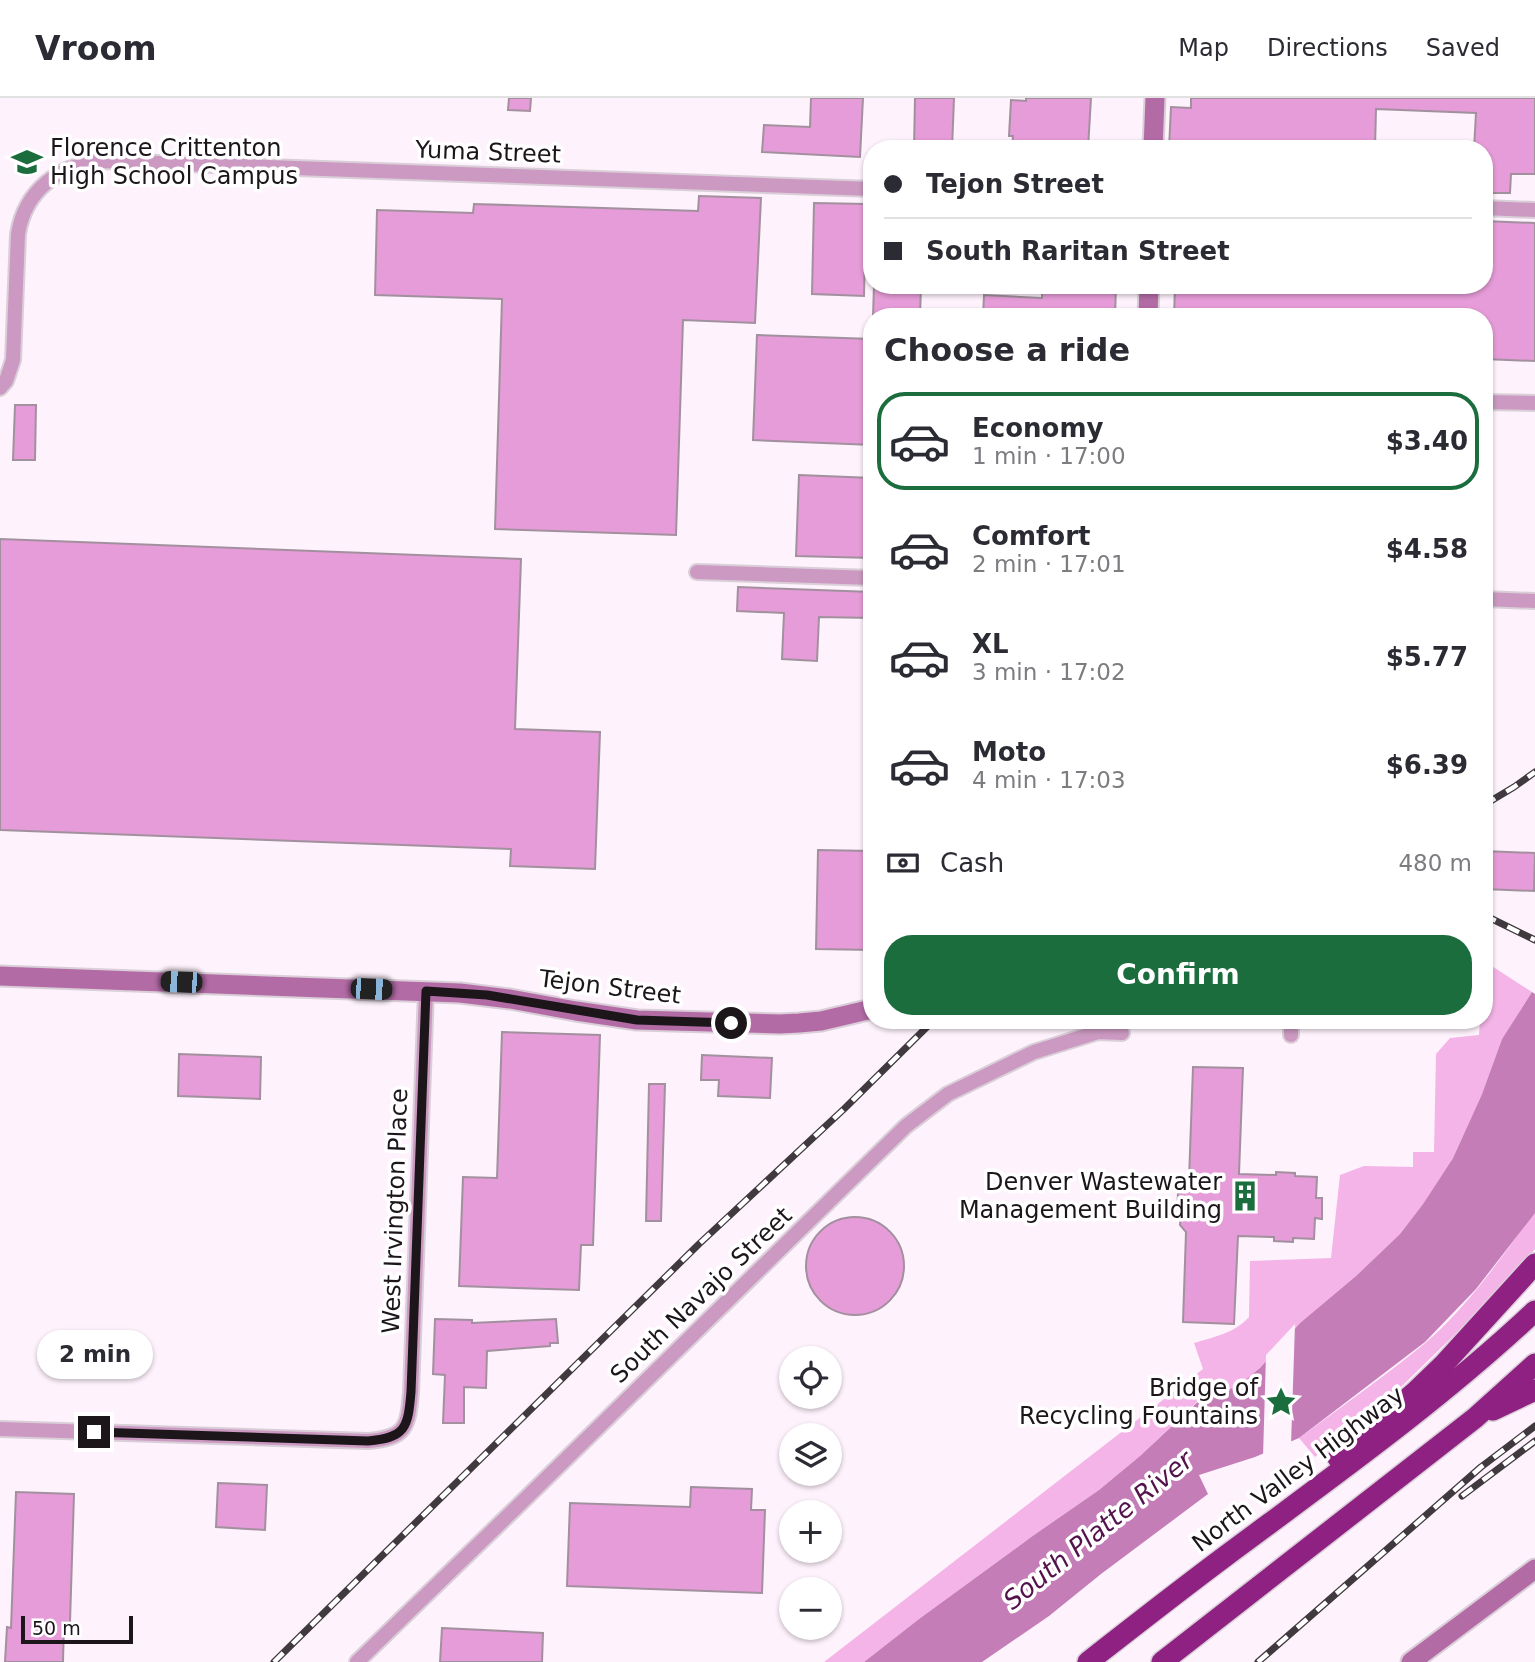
<!DOCTYPE html>
<meta charset="utf-8">
<style>
body{margin:0;font-family:"DejaVu Sans",sans-serif;background:#f7f7f7;color:#2b2b33;height:100vh;display:flex;flex-direction:column;font-size:26px;white-space:nowrap}
*{box-sizing:border-box;margin:0}
p{font-size:23px;color:#7c7c81}
.icon{flex:none;width:38px;height:38px;fill:none;stroke:currentColor;stroke-width:2;stroke-linecap:round;stroke-linejoin:round}
.map{position:relative;flex:1;overflow:hidden}
.drawer{position:absolute;left:863px;top:210px;width:630px;height:721px;display:flex;flex-direction:column;background:#fff;border-radius:28px;box-shadow:0 2px 5px #0004}
.drawer>*{flex:none}
.top-card{position:absolute;left:863px;top:42px;width:630px;height:154px;border-radius:28px;box-shadow:0 2px 5px #0004;display:grid;align-content:center;height:154px;padding:0 21px;background:#fff}
.tools{position:absolute;left:779px;top:1248px;display:grid;gap:14px}
.tools a{display:grid;place-items:center;width:63px;height:63px;border-radius:50%;background:#fff;box-shadow:0 2px 5px #0004;font-size:35px}
.scale{position:absolute;left:21px;bottom:18px;width:112px;box-sizing:border-box;padding-left:7px;border:4px solid #1c161b;border-top:0;font-size:19px;line-height:24px;white-space:nowrap;color:#1c161b;-webkit-text-stroke:5px #fff;paint-order:stroke}
.end{position:absolute;width:32px;height:32px;margin:-16px;border:9px solid #1c161b;background:#fff;box-shadow:0 0 0 4px #fff}
.from{border-radius:50%}
.bubble{position:absolute;height:49px;border-radius:24px;background:#fff;box-shadow:0 2px 5px #0004;font-size:23px;font-weight:700;line-height:49px;text-align:center}
.car{position:absolute;width:21px;height:42px;margin:-21px -10px;border-radius:9px;box-shadow:0 0 5px 2px #0007;background:linear-gradient(#222 24%,#8ab4d8 0 40%,#222 0 76%,#8ab4d8 0 86%,#222 0)}
.top-card b{display:flex;align-items:center;gap:24px;height:66px;font-size:26px}
.top-card b+b{border-top:2px solid #e1e1e2}
.top-card i{width:18px;height:18px;background:#2b2b33}
ul{padding:0;list-style:none}
li{display:flex;align-items:center;gap:21px;height:98px;margin:0 14px 10px;padding:0 7px;border:4px solid transparent;border-radius:28px}
li div{flex:1}
li b{display:block;font-size:26px}
li em{font-style:normal;font-weight:700}
li.current{border-color:#1b6d3e}
li>.icon{width:63px;height:63px;stroke-width:1.5}
h2{padding:0 21px;font-size:32px;line-height:84px}
.pay{display:flex;align-items:center;gap:18px;height:77px;padding:0 21px;font-size:26px}
.pay p{margin-inline-start:auto}
.primary-button{display:flex;gap:14px;margin-top:auto;padding:14px 21px}
.primary-button a{flex:1;height:80px;border-radius:28px;background:#1b6d3e;color:#fff;font-size:28px;font-weight:700;line-height:80px;text-align:center}
header{display:flex;align-items:center;gap:42px;box-sizing:border-box;height:98px;padding:0 35px;background:#fff;border-bottom:2px solid #e1e1e2}
header strong{font-size:33px}
nav{display:flex;gap:38px;margin-inline-start:auto;font-size:24px}
.map>svg:first-child{display:block}
.green{fill:#f4b4e7}
.water{fill:#c57db8}
.pier{fill:#fef2fc}
.building{fill:#e69cd8;stroke:#a2909e;stroke-width:2}
.lines{fill:none;stroke-linecap:round;stroke-linejoin:round}
.street-casing{stroke:#dacfd8;stroke-width:18}
.secondary-casing{stroke:#dacfd8;stroke-width:23}
.highway-casing{stroke:#dacfd8;stroke-width:24}
.street{stroke:#cb99c1;stroke-width:14}
.secondary{stroke:#b36ba6;stroke-width:19}
.highway{stroke:#8e2181;stroke-width:21}
.rail-casing{stroke:#40393e;stroke-width:7}
.rail{stroke:#fff;stroke-width:4.5;stroke-dasharray:13;stroke-linecap:butt}
.route{stroke:#1c161b;stroke-width:9}
.labels{text-anchor:middle;dominant-baseline:central;stroke-width:7;stroke-linejoin:round;paint-order:stroke}
.poi-label{font-size:24px;fill:#1c161b;stroke:#fff;text-anchor:end}
.street-label{font-size:24px;fill:#1c161b;stroke:#fff}
.water-label{font-size:26px;font-style:italic;fill:#53124b;stroke:#fff}
</style>
<header>
<strong>Vroom</strong>
<nav><a>Map</a><a>Directions</a><a>Saved</a></nav>
</header>
<div class="map">
<svg width="1535" height="1564" viewBox="0 0 1535 1564">
<rect width="100%" height="100%" fill="#fef2fc"/>
<g class="green">
<path d="M1484 863 1532 894 1502 941 1482 996 1453 1060 1423 1106 1400 1136 1356 1178 1300 1225 1260 1270 1237 1290 1203 1298 1140 1358 1099 1392 1034 1437 919 1521 864 1564H824L1203 1271 1194 1245C1214 1239 1235 1235 1249 1219L1250 1163 1331 1160 1340 1077 1364 1068 1413 1069V1054H1434L1436 956 1450 940 1479 937 1480 922H1484Z"/>
<path d="M1535 1113V1151L1517 1173 1487 1205 1403 1287 1315 1359 1299 1340C1341 1309 1384 1279 1424 1246 1467 1210 1502 1159 1535 1113Z"/>
</g>
<polygon class="water" points="1532,894 1535,896 1535,1115 1476,1191 1425,1244 1299,1340 1255,1359 1199,1377 1208,1396 1101,1476 1049,1518 982,1564 864,1564 919,1521 1034,1437 1099,1392 1140,1358 1204,1298 1237,1289 1260,1270 1300,1225 1356,1178 1400,1136 1423,1106 1453,1060 1482,996 1502,941"/>
<polygon class="pier" points="1295,1226 1291,1347 1263,1359 1266,1257"/>
<g class="building">
<polygon points="509,0 531,0 530,13 508,12"/>
<polygon points="811,0 863,0 860,59 762,54 764,27 810,29"/>
<polygon points="915,0 954,0 952,51 914,51"/>
<polygon points="1026,0 1091,0 1088,51 1012,51 1013,38 1009,38 1011,2 1026,3"/>
<polygon points="1191,0 1535,0 1535,76 1511,76 1510,95 1484,95 1484,51 1474,51 1476,15 1376,11 1375,51 1169,51 1171,9 1191,10"/>
<polygon points="699,98 761,100 755,225 683,222 676,437 495,431 502,201 375,197 377,112 473,115 474,106 698,113"/>
<polygon points="814,105 866,106 864,198 812,196"/>
<polygon points="1484,123 1535,125 1535,263 1484,261 1484,219 1174,219 1175,187 1484,187"/>
<polygon points="874,187 921,187 920,219 873,219"/>
<polygon points="1042,187 1116,187 1115,219 983,219 984,197 1042,200"/>
<polygon points="757,237 872,241 872,347 753,342"/>
<polygon points="15,307 36,307 35,362 13,362"/>
<polygon points="799,377 872,380 872,460 796,458"/>
<polygon points="0,441 521,461 515,631 600,634 595,771 510,768 511,751 0,732"/>
<polygon points="738,489 872,494 872,520 819,519 817,563 782,561 784,515 737,513"/>
<polygon points="818,752 872,753 872,852 816,851"/>
<polygon points="1484,753 1535,755 1534,793 1484,791"/>
<polygon points="502,934 600,937 593,1147 581,1147 579,1192 459,1188 463,1079 497,1080"/>
<polygon points="179,956 261,959 260,1001 178,998"/>
<polygon points="702,957 772,960 770,1000 718,998 719,982 701,982"/>
<polygon points="1193,969 1243,970 1239,1076 1276,1077 1276,1074 1295,1075 1295,1078 1317,1079 1316,1100 1322,1100 1322,1121 1315,1120 1314,1141 1293,1140 1293,1144 1274,1143 1274,1139 1238,1138 1234,1226 1183,1224 1186,1134 1180,1127 1181,1116 1177,1116 1178,1095 1180,1095 1181,1082 1189,1082"/>
<polygon points="649,986 665,986 661,1123 646,1123"/>
<circle cx="855" cy="1168" r="49"/>
<polygon points="435,1221 472,1222 472,1225 556,1221 558,1245 550,1245 550,1248 487,1253 486,1290 464,1289 464,1325 443,1325 445,1277 433,1276"/>
<polygon points="218,1385 267,1387 265,1432 216,1429"/>
<polygon points="691,1389 752,1391 751,1412 765,1412 762,1495 567,1488 570,1405 690,1409"/>
<polygon points="16,1394 74,1396 70,1524 64,1524 63,1564 5,1564 7,1529 11,1530"/>
<polygon points="442,1530 543,1535 542,1564 440,1564"/>
</g>
<g class="lines">
<g class="street-casing">
<g id="street">
<polyline points="1484,110 1535,112"/>
<path d="M0 290 6 283 13 262 18 136C25 92 60 66 103 63L872 91"/>
<polyline points="1484,304 1535,305"/>
<polyline points="697,474 872,480"/>
<polyline points="1484,501 1535,503"/>
<polyline points="1291,937 1291,922"/>
<path d="M0 1331 368 1343C406 1340 408 1329 411 1294L426 893"/>
<polyline points="357,1564 522,1404 906,1028 948,996 1034,954 1098,934 1122,935"/>
</g>
</g>
<g class="secondary-casing">
<g id="secondary">
<polyline points="1153,51 1155,0"/>
<polyline points="1148,219 1149,187"/>
<polyline points="0,878 460,895 510,901 576,913 637,922 780,926 799,925 821,923 872,911"/>
<polyline points="1411,1564 1535,1471"/>
</g>
</g>
<g class="highway-casing">
<g id="highway">
<polyline points="1493,1312 1535,1292"/>
<polyline points="1338,1360 1415,1294 1444,1266 1535,1166"/>
<path d="M1088 1564C1134 1528 1180 1492 1227 1457 1332 1379 1439 1303 1535 1213"/>
<polyline points="1162,1564 1475,1320 1535,1266"/>
</g>
</g>
<use href="#street" class="street"/>
<use href="#secondary" class="secondary"/>
<use href="#highway" class="highway"/>
<g class="rail-casing">
<g id="rail">
<polyline points="1484,707 1514,689 1535,674"/>
<polyline points="1484,817 1535,842"/>
<polyline points="1462,1398 1535,1343"/>
<polyline points="274,1564 699,1146 844,1011 934,922"/>
<polyline points="1258,1564 1481,1369 1535,1328"/>
</g>
</g>
<use href="#rail" class="rail"/>
</g>
<g class="lines">
<path class="route" d="M94 1334 368 1343C406 1340 408 1329 411 1294L426 893 487 897 637 922 731 925"/>
</g>
<defs>
<g id="school-bare" transform="scale(2.415)"><path d="M0-5L7-2L0 1L-7-2ZM-4 1L0 2.5L4 1V4Q0 6-4 4Z" fill="#1b6d3e" stroke="#fff" stroke-width="2.5" paint-order="stroke"/></g>
<g id="building-bare" transform="scale(2.415)"><path d="M-4-6H4V6H1V3H-1V6H-4ZM-2.5-4.3h1.7v1.8h-1.7ZM.8-4.3h1.7v1.8H.8ZM-2.5-1h1.7V.8h-1.7ZM.8-1h1.7V.8H.8Z" fill="#1b6d3e" stroke="#fff" stroke-width="2.5" paint-order="stroke"/></g>
<g id="sight-bare" transform="scale(2.415)"><path d="M0-6L1.8-2.2L6-1.7L2.9 1.2L3.7 5.4L0 3.3L-3.7 5.4L-2.9 1.2L-6-1.7L-1.8-2.2Z" fill="#1b6d3e" stroke="#fff" stroke-width="2.5" paint-order="stroke"/></g>
</defs>
<g fill-rule="evenodd">
<use href="#school-bare" x="27" y="64"/>
<use href="#building-bare" x="1245" y="1098"/>
<use href="#sight-bare" x="1281" y="1304"/>
</g>
<g class="labels">
<g class="poi-label">
<text x="50" y="50" text-anchor="start">Florence Crittenton<tspan x="50" dy="28">High School Campus</tspan></text>
<text x="1222" y="1084">Denver Wastewater<tspan x="1222" dy="28">Management Building</tspan></text>
<text x="1258" y="1290">Bridge of<tspan x="1258" dy="28">Recycling Fountains</tspan></text>
</g>
<g class="street-label">
<text transform="translate(488 54) rotate(2)">Yuma Street</text>
<text transform="translate(610 889) rotate(7)">Tejon Street</text>
<text transform="translate(395 1113) rotate(-88)">West Irvington Place</text>
<text transform="translate(701 1197) rotate(-44)">South Navajo Street</text>
<text transform="translate(1298 1371) rotate(-37)">North Valley Highway</text>
</g>
<g class="water-label">
<text transform="translate(1098 1432) rotate(-39)">South Platte River</text>
</g>
</g>
</svg>
<div class="tools">
<a><svg class="icon" aria-label="locate" viewBox="0 0 24 24"><circle cx="12" cy="12" r="6"/><path d="M12 2v4M12 18v4M2 12h4M18 12h4"/></svg></a>
<a><svg class="icon" aria-label="layers" viewBox="0 0 24 24"><path d="M12 4l9 5-9 5-9-5zM3 14l9 5 9-5"/></svg></a>
<a>+</a>
<a>−</a>
</div>
<div class="scale">50 m</div>
<i class="end from" style="left:731px;top:925px"></i>
<i class="end" style="left:94px;top:1334px"></i>
<div class="bubble" style="left:37px;top:1232px;width:116px">2 min</div>
<i class="car" style="left:181px;top:884px;rotate:272deg"></i>
<i class="car" style="left:371px;top:891px;rotate:92deg"></i>
<div class="top-card">
<b><i class="from"></i>Tejon Street</b>
<b><i></i>South Raritan Street</b>
</div>
<section class="drawer">
<h2>Choose a ride</h2>
<ul>
<li class="current"><svg class="icon" aria-label="car" viewBox="0 0 24 24"><path d="M5 17H2v-5l4-1 3-4h7l3 4 3 1v5h-3M9 17h6M6 11h13"/><circle cx="7" cy="17" r="2"/><circle cx="17" cy="17" r="2"/></svg><div><b>Economy</b><p>1 min · 17:00</p></div><em>$3.40</em></li>
<li><svg class="icon" aria-label="car" viewBox="0 0 24 24"><path d="M5 17H2v-5l4-1 3-4h7l3 4 3 1v5h-3M9 17h6M6 11h13"/><circle cx="7" cy="17" r="2"/><circle cx="17" cy="17" r="2"/></svg><div><b>Comfort</b><p>2 min · 17:01</p></div><em>$4.58</em></li>
<li><svg class="icon" aria-label="car" viewBox="0 0 24 24"><path d="M5 17H2v-5l4-1 3-4h7l3 4 3 1v5h-3M9 17h6M6 11h13"/><circle cx="7" cy="17" r="2"/><circle cx="17" cy="17" r="2"/></svg><div><b>XL</b><p>3 min · 17:02</p></div><em>$5.77</em></li>
<li><svg class="icon" aria-label="car" viewBox="0 0 24 24"><path d="M5 17H2v-5l4-1 3-4h7l3 4 3 1v5h-3M9 17h6M6 11h13"/><circle cx="7" cy="17" r="2"/><circle cx="17" cy="17" r="2"/></svg><div><b>Moto</b><p>4 min · 17:03</p></div><em>$6.39</em></li>
</ul>
<div class="pay"><svg class="icon" aria-label="cash" viewBox="0 0 24 24"><path d="M3 7h18v10H3z"/><circle cx="12" cy="12" r="2"/></svg>Cash<p>480 m</p></div>
<div class="primary-button"><a>Confirm</a></div>
</section>
</div>
